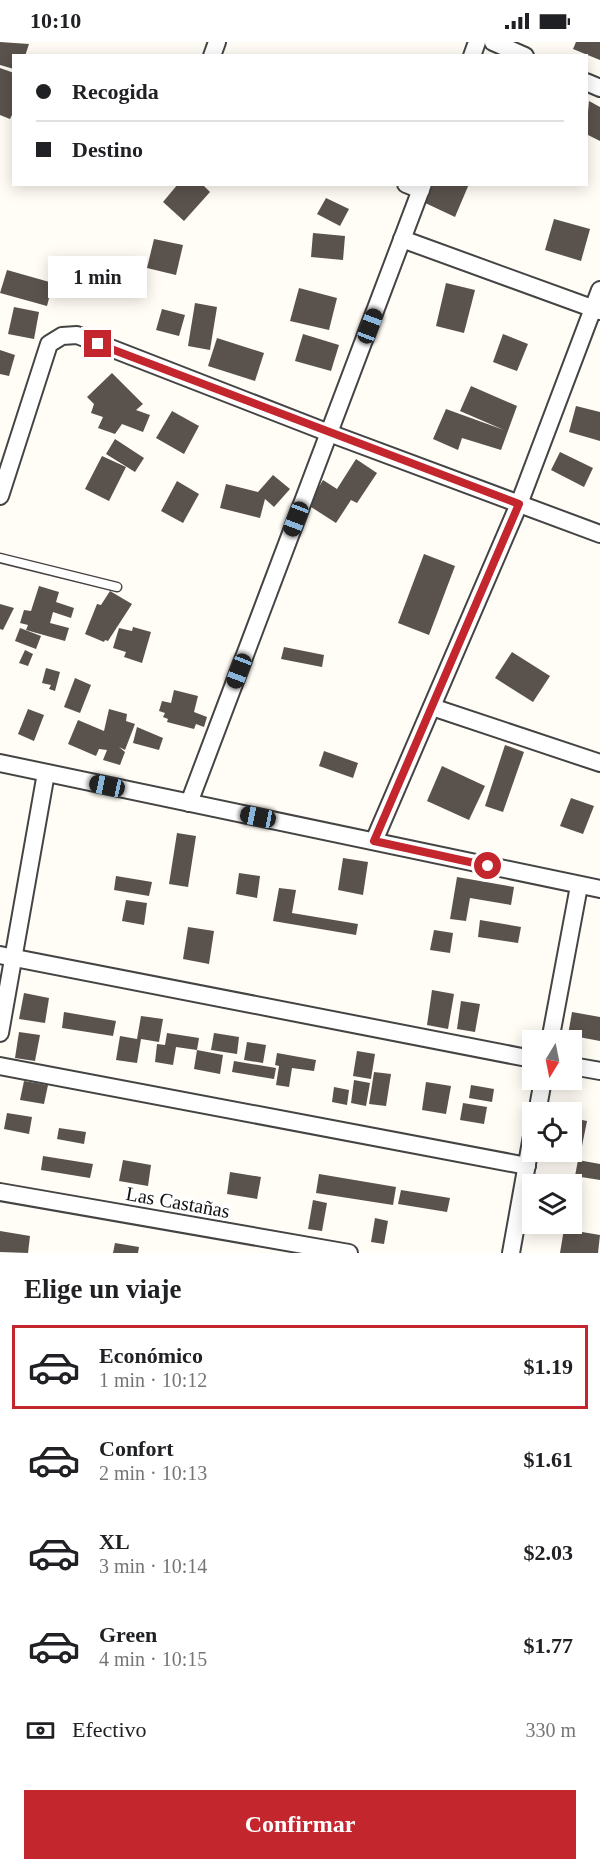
<!DOCTYPE html>
<html lang="es">
<meta charset="utf-8">
<style>
body{margin:0;font-family:"Times New Roman",serif;background:#f2f2f2;color:#202124;height:100vh;display:flex;flex-direction:column;font-size:22px;white-space:nowrap}
*{box-sizing:border-box;margin:0}
p{font-size:20px;color:#757577}
.icon{flex:none;width:33px;height:33px;fill:none;stroke:currentColor;stroke-width:2;stroke-linecap:round;stroke-linejoin:round}
.map{position:relative;height:1211px;overflow:hidden}
.sheet{display:flex;flex-direction:column;background:#fff;flex:1}
.sheet>*{flex:none}
.hud{position:absolute;left:12px;top:12px;width:576px;height:132px;border-radius:0px;box-shadow:0 3px 15px #0003;display:grid;align-content:center;height:132px;padding:0 24px;background:#fff}
.needle{width:39px;rotate:190deg}
.tools{position:absolute;left:522px;top:988px;display:grid;gap:12px}
.tools a{display:grid;place-items:center;width:60px;height:60px;border-radius:0px;background:#fff;box-shadow:0 3px 15px #0003;font-size:30px}
.end{position:absolute;width:27px;height:27px;margin:-14px;border:8px solid #c4262e;background:#fff;box-shadow:0 0 0 3px #fff}
.from{border-radius:50%}
.bubble{position:absolute;height:42px;border-radius:0px;background:#fff;box-shadow:0 3px 15px #0003;font-size:20px;font-weight:700;line-height:42px;text-align:center}
.car{position:absolute;width:18px;height:36px;margin:-18px -9px;border-radius:8px;box-shadow:0 0 4px 2px #0007;background:linear-gradient(#222 24%,#8ab4d8 0 40%,#222 0 76%,#8ab4d8 0 86%,#222 0)}
.hud b{display:flex;align-items:center;gap:21px;height:57px;font-size:22px}
.hud b+b{border-top:2px solid #e0e0e0}
.hud i{width:15px;height:15px;background:#202124}
ul{padding:0;list-style:none}
li{display:flex;align-items:center;gap:18px;height:84px;margin:0 12px 9px;padding:0 12px;border:3px solid transparent;border-radius:0px}
li div{flex:1}
li b{display:block;font-size:22px}
li em{font-style:normal;font-weight:700}
li.selected{border-color:#c4262e}
li>.icon{width:54px;height:54px;stroke-width:1.5}
h2{padding:0 24px;font-size:27px;line-height:72px}
.pay{display:flex;align-items:center;gap:15px;height:66px;padding:0 24px;font-size:22px}
.pay p{margin-inline-start:auto}
.cta{display:flex;gap:12px;margin-top:auto;padding:12px 24px}
.cta a{flex:1;height:69px;border-radius:0px;background:#c4262e;color:#fff;font-size:24px;font-weight:700;line-height:69px;text-align:center}
.status{display:flex;justify-content:space-between;align-items:center;height:42px;padding:0 30px;background:#fff;direction:ltr}
.status svg{height:16px;fill:currentColor}
.map>svg:first-child{display:block}
.building{fill:#5a524d}
.lines{fill:none;stroke-linecap:round;stroke-linejoin:round}
.service-casing{stroke:#444;stroke-width:11}
.minor-casing{stroke:#444;stroke-width:20}
.service{stroke:#fff;stroke-width:8}
.minor{stroke:#fff;stroke-width:16}
.route{stroke:#c4262e;stroke-width:8}
.labels{text-anchor:middle;dominant-baseline:central;stroke-width:6;stroke-linejoin:round;paint-order:stroke}
.street-label{font-size:20px;fill:#111;stroke:#fff}
</style>
<div class="status"><b>10:10</b><svg viewBox="0 0 49 12"><path d="M0 12V9h3v3zM5 12V6h3v6zM10 12V3h3v9zM15 12V0h3v12zM26 1h20v11H26zM47 4h2v5h-2z"/></svg></div>
<div class="map">
<svg width="600" height="1211" viewBox="0 0 600 1211">
<rect width="100%" height="100%" fill="#fffdf5"/>
<g class="building">
<polygon points="0,0 29,2 25,14 14,14 14,27 0,23"/>
<polygon points="576,0 600,0 600,18 573,7"/>
<polygon points="0,26 14,31 14,69 10,77 0,73"/>
<polygon points="589,59 600,65 600,99 586,92"/>
<polygon points="178,142 202,142 210,150 184,179 163,160"/>
<polygon points="429,142 469,142 455,175 421,159"/>
<polygon points="326,156 349,167 340,184 317,172"/>
<polygon points="554,177 590,187 581,219 545,208"/>
<polygon points="313,191 345,194 343,218 311,215"/>
<polygon points="154,197 183,203 176,233 147,226"/>
<polygon points="7,228 53,241 47,264 0,251"/>
<polygon points="446,241 475,248 464,291 436,284"/>
<polygon points="299,246 337,256 329,288 290,279"/>
<polygon points="195,261 217,265 210,308 188,304"/>
<polygon points="14,265 39,270 34,297 8,292"/>
<polygon points="162,267 185,273 179,294 156,288"/>
<polygon points="303,292 339,303 331,329 295,319"/>
<polygon points="503,292 528,302 517,329 493,320"/>
<polygon points="217,296 264,311 255,339 208,324"/>
<polygon points="0,308 15,313 9,334 0,332"/>
<polygon points="112,331 143,362 136,368 150,373 143,390 122,382 115,392 98,386 103,375 91,371 94,362 87,355"/>
<polygon points="471,344 517,364 501,408 462,396 458,408 433,397 446,367 504,388 460,369"/>
<polygon points="576,364 600,370 600,399 569,390"/>
<polygon points="172,369 199,384 184,412 156,396"/>
<polygon points="115,397 144,416 135,430 106,412"/>
<polygon points="560,410 593,426 584,445 551,428"/>
<polygon points="102,414 126,425 109,459 85,447"/>
<polygon points="356,417 377,431 357,461 351,458 336,481 308,463 323,438 337,447"/>
<polygon points="273,433 290,447 274,465 265,457 260,476 220,466 226,442 258,450"/>
<polygon points="177,439 199,452 183,481 161,469"/>
<polygon points="424,512 455,524 429,593 398,581"/>
<polygon points="39,544 59,550 56,560 74,566 71,576 53,570 50,581 69,586 65,599 26,588 28,583 20,581 24,568 31,569"/>
<polygon points="110,549 132,562 108,599 105,598 104,600 85,592 97,562 101,563"/>
<polygon points="0,562 14,566 3,588 0,587"/>
<polygon points="133,585 151,590 142,621 124,615 126,610 113,606 119,586 132,589"/>
<polygon points="20,586 41,594 36,607 15,599"/>
<polygon points="284,605 324,613 322,625 281,617"/>
<polygon points="25,608 33,612 28,624 19,621"/>
<polygon points="512,610 550,634 533,660 495,636"/>
<polygon points="46,626 60,630 55,649 49,647 51,643 42,641"/>
<polygon points="75,636 91,643 80,671 64,665"/>
<polygon points="174,648 198,654 194,670 207,675 204,685 196,682 194,687 167,680 168,677 163,675 165,671 159,669 162,659 171,661"/>
<polygon points="28,667 44,673 34,699 18,692"/>
<polygon points="109,667 127,672 126,679 135,682 125,708 119,705 125,710 120,723 103,718 107,708 99,707 96,714 68,702 78,678 104,689"/>
<polygon points="137,685 163,696 159,708 133,701"/>
<polygon points="505,703 524,710 503,770 485,764"/>
<polygon points="324,709 358,721 353,736 319,724"/>
<polygon points="442,724 485,744 469,778 427,759"/>
<polygon points="571,756 594,764 583,792 560,784"/>
<polygon points="177,791 196,794 188,845 169,842"/>
<polygon points="343,816 368,820 363,853 338,848"/>
<polygon points="239,831 260,834 257,856 236,852"/>
<polygon points="116,834 152,840 149,854 114,848"/>
<polygon points="457,835 514,845 511,863 470,856 466,879 450,877"/>
<polygon points="279,846 296,848 292,871 358,882 356,893 273,879"/>
<polygon points="126,858 147,861 144,883 122,879"/>
<polygon points="480,878 521,885 518,901 478,895"/>
<polygon points="188,885 214,889 209,922 183,917"/>
<polygon points="434,888 453,891 450,911 430,908"/>
<polygon points="432,948 454,952 448,987 427,983"/>
<polygon points="24,951 49,956 45,981 19,977"/>
<polygon points="461,959 480,962 475,990 457,987"/>
<polygon points="64,970 116,979 113,994 62,986"/>
<polygon points="572,970 600,975 600,999 568,993"/>
<polygon points="141,974 163,977 159,1000 141,997 137,1021 116,1018 120,994 137,997"/>
<polygon points="19,990 40,993 35,1019 15,1016"/>
<polygon points="167,991 199,996 197,1008 223,1013 220,1032 194,1027 197,1008 176,1005 173,1023 155,1020 157,1002 165,1003"/>
<polygon points="214,991 239,995 237,1012 211,1008"/>
<polygon points="247,1000 266,1003 263,1021 244,1018"/>
<polygon points="357,1009 375,1012 371,1037 353,1034"/>
<polygon points="277,1011 316,1018 314,1029 292,1026 289,1045 276,1043 279,1024 275,1023"/>
<polygon points="234,1019 276,1026 274,1037 232,1030"/>
<polygon points="374,1030 391,1032 386,1064 369,1062"/>
<polygon points="354,1038 370,1041 366,1064 351,1061"/>
<polygon points="24,1039 48,1043 44,1062 20,1058"/>
<polygon points="426,1040 451,1044 446,1072 422,1068"/>
<polygon points="471,1043 494,1047 492,1060 469,1056"/>
<polygon points="334,1045 349,1048 347,1063 332,1060"/>
<polygon points="463,1061 487,1065 484,1082 460,1078"/>
<polygon points="7,1071 32,1075 29,1092 4,1087"/>
<polygon points="572,1076 587,1079 582,1104 572,1102"/>
<polygon points="59,1086 86,1090 84,1102 57,1097"/>
<polygon points="43,1114 93,1122 90,1136 41,1128"/>
<polygon points="123,1118 151,1123 148,1144 119,1139"/>
<polygon points="578,1118 600,1122 600,1138 575,1134"/>
<polygon points="230,1130 261,1135 257,1157 227,1152"/>
<polygon points="319,1132 396,1145 393,1163 316,1151"/>
<polygon points="401,1148 450,1156 447,1170 398,1162"/>
<polygon points="313,1158 327,1161 322,1189 308,1187"/>
<polygon points="375,1176 388,1179 384,1202 371,1200"/>
<polygon points="564,1187 600,1193 598,1211 560,1211"/>
<polygon points="0,1189 30,1194 28,1211 0,1210"/>
<polygon points="115,1201 139,1205 138,1211 113,1211"/>
</g>
<g class="lines">
<g class="service-casing">
<polyline id="service" points="0,516 117,545"/>
</g>
<g class="minor-casing">
<g id="minor">
<polyline points="493,0 525,14"/>
<polyline points="212,14 217,0"/>
<polyline points="472,14 477,0"/>
<polyline points="586,40 600,46"/>
<polyline points="406,142 421,148"/>
<polyline points="402,197 600,269"/>
<polyline points="0,454 49,302 62,294 77,293 329,391 600,492"/>
<polyline points="432,665 600,721"/>
<polyline points="0,721 600,847"/>
<polyline points="189,761 423,142"/>
<polyline points="374,799 519,462 600,248"/>
<polyline points="0,913 532,1017"/>
<polyline points="0,991 46,731"/>
<polyline points="550,999 579,844"/>
<polyline points="0,1024 527,1124"/>
<polyline points="572,1024 600,1029"/>
<polyline points="537,1071 543,1038"/>
<polyline points="0,1150 349,1211"/>
<polyline points="511,1211 532,1094"/>
</g>
</g>
<use href="#service" class="service"/>
<use href="#minor" class="minor"/>
</g>
<g class="lines">
<polyline class="route" points="98,302 519,462 374,799 488,824"/>
</g>
<g class="labels">
<g class="street-label">
<text transform="translate(178 1160) rotate(10)">Las Castañas</text>
</g>
</g>
</svg>
<div class="tools">
<a><svg class="needle" viewBox="-14 -14 28 28"><path d="M0-13l5 13h-10z" fill="#e53935"/><path d="M0 13l5-13h-10z" fill="#757577"/></svg></a>
<a><svg class="icon" aria-label="locate" viewBox="0 0 24 24"><circle cx="12" cy="12" r="6"/><path d="M12 2v4M12 18v4M2 12h4M18 12h4"/></svg></a>
<a><svg class="icon" aria-label="layers" viewBox="0 0 24 24"><path d="M12 4l9 5-9 5-9-5zM3 14l9 5 9-5"/></svg></a>
</div>
<i class="end from" style="left:488px;top:824px"></i>
<i class="end" style="left:98px;top:302px"></i>
<div class="bubble" style="left:48px;top:214px;width:99px">1 min</div>
<i class="car" style="left:370px;top:284px;rotate:21deg"></i>
<i class="car" style="left:296px;top:477px;rotate:201deg"></i>
<i class="car" style="left:239px;top:629px;rotate:201deg"></i>
<i class="car" style="left:107px;top:744px;rotate:282deg"></i>
<i class="car" style="left:258px;top:775px;rotate:281deg"></i>
<div class="hud">
<b><i class="from"></i>Recogida</b>
<b><i></i>Destino</b>
</div>
</div>
<section class="sheet">
<h2>Elige un viaje</h2>
<ul>
<li class="selected"><svg class="icon" aria-label="car" viewBox="0 0 24 24"><path d="M5 17H2v-5l4-1 3-4h7l3 4 3 1v5h-3M9 17h6M6 11h13"/><circle cx="7" cy="17" r="2"/><circle cx="17" cy="17" r="2"/></svg><div><b>Económico</b><p>1 min · 10:12</p></div><em>$1.19</em></li>
<li><svg class="icon" aria-label="car" viewBox="0 0 24 24"><path d="M5 17H2v-5l4-1 3-4h7l3 4 3 1v5h-3M9 17h6M6 11h13"/><circle cx="7" cy="17" r="2"/><circle cx="17" cy="17" r="2"/></svg><div><b>Confort</b><p>2 min · 10:13</p></div><em>$1.61</em></li>
<li><svg class="icon" aria-label="car" viewBox="0 0 24 24"><path d="M5 17H2v-5l4-1 3-4h7l3 4 3 1v5h-3M9 17h6M6 11h13"/><circle cx="7" cy="17" r="2"/><circle cx="17" cy="17" r="2"/></svg><div><b>XL</b><p>3 min · 10:14</p></div><em>$2.03</em></li>
<li><svg class="icon" aria-label="car" viewBox="0 0 24 24"><path d="M5 17H2v-5l4-1 3-4h7l3 4 3 1v5h-3M9 17h6M6 11h13"/><circle cx="7" cy="17" r="2"/><circle cx="17" cy="17" r="2"/></svg><div><b>Green</b><p>4 min · 10:15</p></div><em>$1.77</em></li>
</ul>
<div class="pay"><svg class="icon" aria-label="cash" viewBox="0 0 24 24"><path d="M3 7h18v10H3z"/><circle cx="12" cy="12" r="2"/></svg>Efectivo<p>330 m</p></div>
<div class="cta"><a>Confirmar</a></div>
</section>
